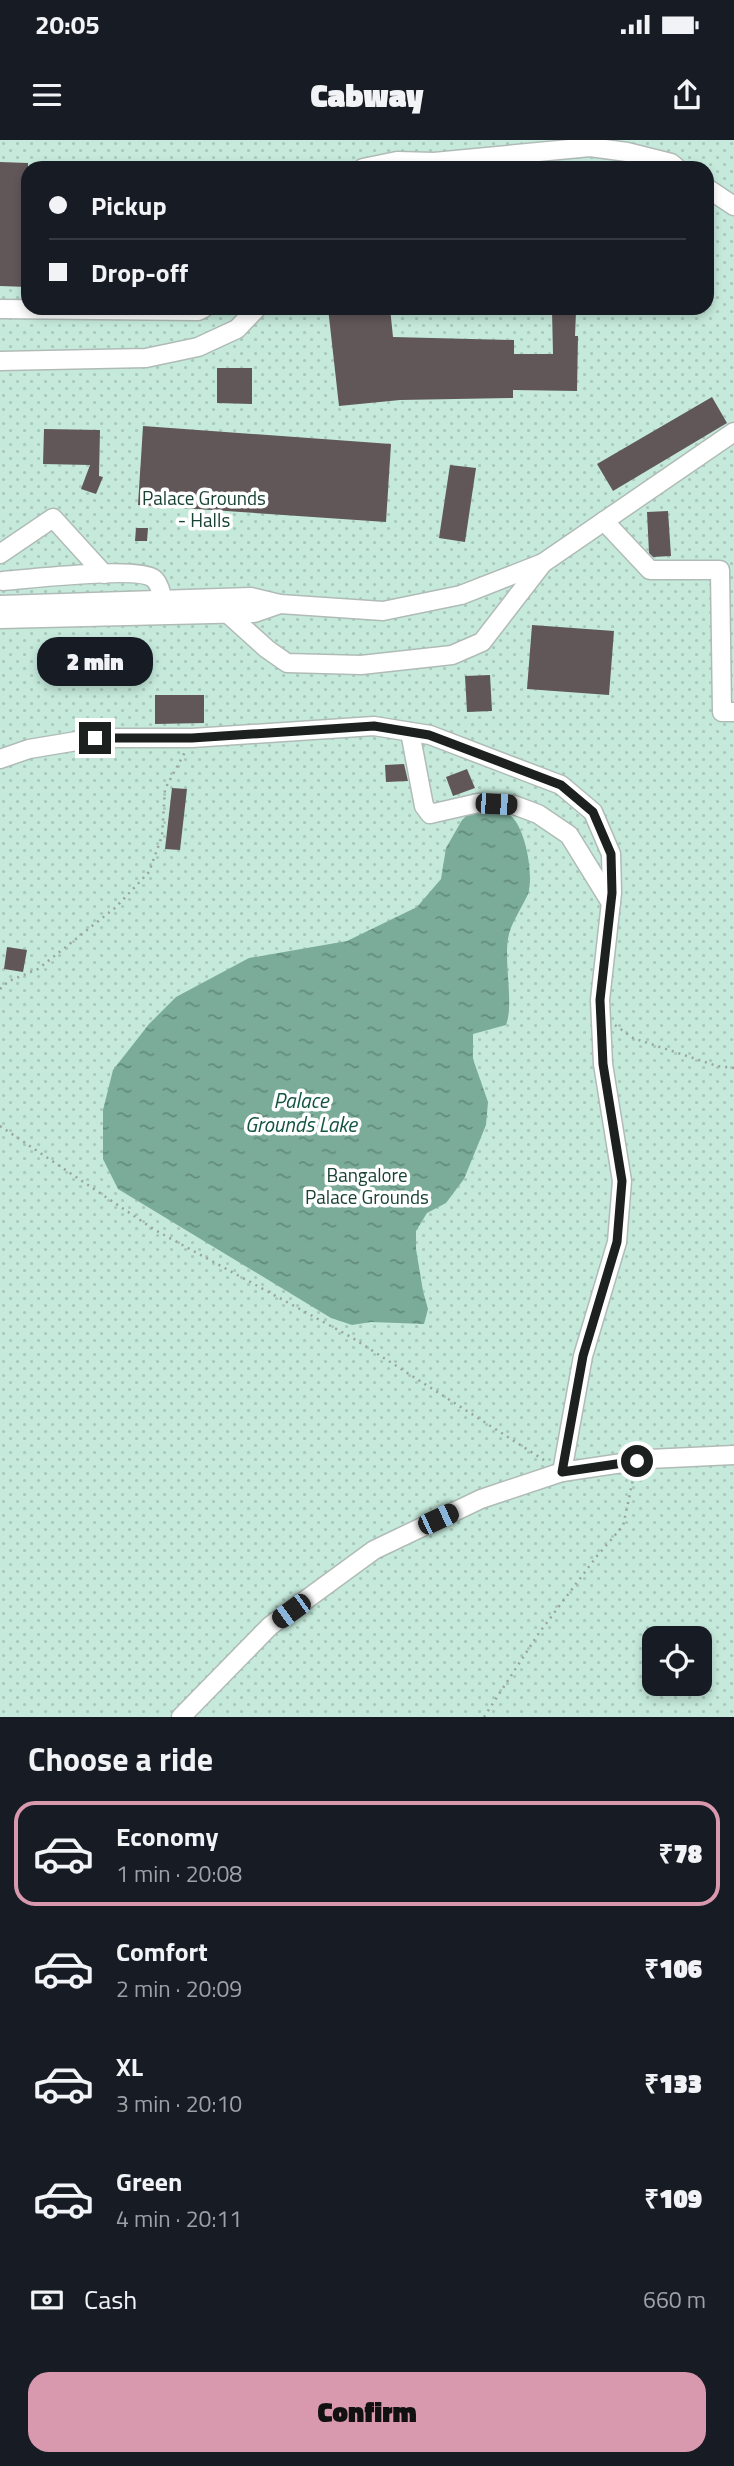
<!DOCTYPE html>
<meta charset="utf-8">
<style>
body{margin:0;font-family:"Titillium Web",sans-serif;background:#242831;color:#f1f3f6;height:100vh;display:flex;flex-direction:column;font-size:26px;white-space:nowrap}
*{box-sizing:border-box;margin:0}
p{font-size:23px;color:#9ea1a6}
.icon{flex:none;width:38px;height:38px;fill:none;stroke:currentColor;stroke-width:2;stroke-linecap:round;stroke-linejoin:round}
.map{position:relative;height:1577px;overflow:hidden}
.drawer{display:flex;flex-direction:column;background:#171b24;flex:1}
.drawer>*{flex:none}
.guide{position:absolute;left:21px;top:21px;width:693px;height:154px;border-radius:21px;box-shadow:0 4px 10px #0003;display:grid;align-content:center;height:154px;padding:0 28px;background:#171b24}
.tools{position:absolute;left:642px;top:1486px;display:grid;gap:14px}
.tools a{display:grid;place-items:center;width:70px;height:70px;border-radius:14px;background:#171b24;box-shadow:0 4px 10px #0003;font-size:35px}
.end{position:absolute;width:32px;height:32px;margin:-16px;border:9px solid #1c201e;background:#fff;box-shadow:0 0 0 4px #fff}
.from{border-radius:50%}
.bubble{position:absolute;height:49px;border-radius:21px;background:#171b24;box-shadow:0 4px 10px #0003;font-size:23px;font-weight:800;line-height:49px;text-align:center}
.car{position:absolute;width:21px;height:42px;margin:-21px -10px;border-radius:9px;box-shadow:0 0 5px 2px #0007;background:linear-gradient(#222 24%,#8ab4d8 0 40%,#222 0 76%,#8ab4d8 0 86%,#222 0)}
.guide b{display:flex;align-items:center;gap:24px;height:66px;font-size:26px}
.guide b+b{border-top:2px solid #363941}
.guide i{width:18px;height:18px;background:#f1f3f6}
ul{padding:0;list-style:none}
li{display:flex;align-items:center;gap:21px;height:105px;margin:0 14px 10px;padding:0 14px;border:4px solid transparent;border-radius:21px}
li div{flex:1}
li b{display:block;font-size:26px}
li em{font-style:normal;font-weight:800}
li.active{border-color:#d898ad}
li>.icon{width:63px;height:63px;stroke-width:1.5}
h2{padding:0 28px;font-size:32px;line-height:84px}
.pay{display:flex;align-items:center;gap:18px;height:77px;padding:0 28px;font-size:26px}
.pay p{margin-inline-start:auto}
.cta{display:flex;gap:14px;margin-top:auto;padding:14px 28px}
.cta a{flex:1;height:80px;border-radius:21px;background:#d898ad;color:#111;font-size:28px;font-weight:800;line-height:80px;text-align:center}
.status{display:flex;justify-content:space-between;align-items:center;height:49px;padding:0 35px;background:#171b24;direction:ltr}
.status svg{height:19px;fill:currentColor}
header{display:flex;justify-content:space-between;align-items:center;height:91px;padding:0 28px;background:#171b24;font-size:32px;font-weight:800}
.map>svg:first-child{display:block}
.park{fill:url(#park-dots);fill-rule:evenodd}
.water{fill:url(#water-ripples)}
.building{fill:#615758}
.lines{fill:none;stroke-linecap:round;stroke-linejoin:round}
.minor-casing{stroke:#b0bbb7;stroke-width:21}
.path{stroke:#9aa39f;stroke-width:2.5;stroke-dasharray:2 5;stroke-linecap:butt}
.minor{stroke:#fff;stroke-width:18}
.route{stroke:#1c201e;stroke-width:9}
.labels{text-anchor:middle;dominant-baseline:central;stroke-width:7;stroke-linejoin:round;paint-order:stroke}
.park-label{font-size:19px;fill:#174234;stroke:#fff}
.water-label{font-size:21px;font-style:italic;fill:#135542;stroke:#fff}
</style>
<div class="status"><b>20:05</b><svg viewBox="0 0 49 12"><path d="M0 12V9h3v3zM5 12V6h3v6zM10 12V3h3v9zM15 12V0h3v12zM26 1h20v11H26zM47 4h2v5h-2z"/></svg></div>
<header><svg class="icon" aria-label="menu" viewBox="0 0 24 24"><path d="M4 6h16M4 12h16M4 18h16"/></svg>Cabway<svg class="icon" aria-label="share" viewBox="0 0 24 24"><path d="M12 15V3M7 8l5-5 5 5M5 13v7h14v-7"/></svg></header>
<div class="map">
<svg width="734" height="1577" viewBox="0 0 734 1577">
<defs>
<pattern id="park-dots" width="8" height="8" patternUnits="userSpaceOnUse" patternTransform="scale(1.75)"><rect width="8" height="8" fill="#c5eadb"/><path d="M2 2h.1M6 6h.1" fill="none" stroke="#a9c8bc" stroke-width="1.8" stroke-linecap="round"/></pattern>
<pattern id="water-ripples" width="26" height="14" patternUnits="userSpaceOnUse" patternTransform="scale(1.75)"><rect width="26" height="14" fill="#7aac99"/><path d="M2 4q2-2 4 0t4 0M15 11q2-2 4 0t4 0" fill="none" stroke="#638c7c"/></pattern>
</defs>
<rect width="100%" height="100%" fill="#e6f2ed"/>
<path class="park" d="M0 0H734V1577H0ZM28 28H707V168H28ZM654 1498H700V1544H654Z"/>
<path class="water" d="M497 668C501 671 508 673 511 676 526 689 534 736 528 754 522 768 510 784 508 799 504 823 514 865 506 885L473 894V919L488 962 486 985 464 1039 446 1063 427 1073 416 1091V1109L423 1151 428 1169 424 1184 371 1182 352 1185 331 1178 118 1049 103 1019V970L113 930 149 884 176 857 249 818 347 801 417 767 441 739 446 708 462 680 473 670Z"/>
<g class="building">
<polygon points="0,22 28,23 28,147 0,146"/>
<polygon points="328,168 390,168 393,197 514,200 514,214 553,214 552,171 576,172 575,196 578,196 577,251 513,250 513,258 400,260 339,266"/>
<polygon points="217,228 252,228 252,264 217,263"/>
<polygon points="712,257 727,283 613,351 597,324"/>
<polygon points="143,286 391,304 386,382 138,365"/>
<polygon points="44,289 100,290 99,336 103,337 96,354 81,349 90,325 43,324"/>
<polygon points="450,325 476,328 465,402 439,398"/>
<polygon points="668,371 671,416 653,417 649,413 647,372"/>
<polygon points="136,388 148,388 147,401 135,401"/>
<polygon points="532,485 614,491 609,555 527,549"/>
<polygon points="490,535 492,571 467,572 465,536"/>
<polygon points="155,555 204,555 204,583 155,584"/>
<polygon points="404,624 408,641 386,642 385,625"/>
<polygon points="467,629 475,648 453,656 446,637"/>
<polygon points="172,648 187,649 180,710 165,709"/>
<polygon points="7,807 27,810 23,832 4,829"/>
</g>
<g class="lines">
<g class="minor-casing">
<g id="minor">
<polyline points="363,28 397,21 434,22 590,7 627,12 671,23 677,28"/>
<polyline points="707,48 734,66"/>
<polyline points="0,169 198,171 204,168"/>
<polyline points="0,221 146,218 198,207 237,189 257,168"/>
<polyline points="604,381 650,430 720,430 722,572 734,572"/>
<polyline points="0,414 53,378 104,434"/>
<path d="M3 441C27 439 140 426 154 439 161 445 163 460 164 469"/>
<polyline points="0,465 251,457 280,464 383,471 461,455 543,423 734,292"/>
<polyline points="226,472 267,509 287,523 361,525 452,515 482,502 543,423"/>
<polyline points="0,479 254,473 280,464"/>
<polyline points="410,592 424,666 430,674 478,663 514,665 538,674 569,695 611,763"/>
<polyline points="0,619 29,609 95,598 192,598 374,586 430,595 561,645 593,672 611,714 612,753 600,860 603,924 622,1041 617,1102 583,1216 562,1332"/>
<polyline points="181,1577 270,1486 374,1410 481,1359 562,1332 649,1319 734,1315"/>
</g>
</g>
<g class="path">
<polyline points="0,849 9,841 38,829 116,767 149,732 162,696 165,649 185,612"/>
<polyline points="615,885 633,898 717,926 734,928"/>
<polyline points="0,986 155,1090 351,1197 547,1322"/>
<polyline points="484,1577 539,1493 597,1416 623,1386 634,1335"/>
</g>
<use href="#minor" class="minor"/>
</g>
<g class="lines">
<polyline class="route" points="95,598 192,598 374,586 429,595 561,645 593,672 611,714 612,753 600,860 603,924 622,1041 617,1102 583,1216 562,1332 637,1321"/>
</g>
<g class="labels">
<g class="park-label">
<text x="204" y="357">Palace Grounds<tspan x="204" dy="22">- Halls</tspan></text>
<text x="367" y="1034">Bangalore<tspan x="367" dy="22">Palace Grounds</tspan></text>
</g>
<g class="water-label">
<text x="301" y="960">Palace<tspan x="301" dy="24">Grounds Lake</tspan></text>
</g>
</g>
</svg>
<div class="tools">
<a><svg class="icon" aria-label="locate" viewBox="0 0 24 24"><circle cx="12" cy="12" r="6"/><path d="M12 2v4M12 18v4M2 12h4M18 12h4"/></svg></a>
</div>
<i class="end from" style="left:637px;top:1321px"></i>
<i class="end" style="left:95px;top:598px"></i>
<div class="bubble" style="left:37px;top:497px;width:116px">2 min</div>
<i class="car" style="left:496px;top:664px;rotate:93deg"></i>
<i class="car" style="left:438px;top:1379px;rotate:65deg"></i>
<i class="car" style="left:291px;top:1471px;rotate:234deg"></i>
<div class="guide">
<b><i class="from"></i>Pickup</b>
<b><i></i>Drop-off</b>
</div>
</div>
<section class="drawer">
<h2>Choose a ride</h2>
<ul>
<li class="active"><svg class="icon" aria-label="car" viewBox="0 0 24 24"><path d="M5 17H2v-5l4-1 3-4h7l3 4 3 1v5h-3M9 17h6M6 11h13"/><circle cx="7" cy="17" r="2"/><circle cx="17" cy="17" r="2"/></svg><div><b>Economy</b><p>1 min · 20:08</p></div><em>₹78</em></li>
<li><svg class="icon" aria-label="car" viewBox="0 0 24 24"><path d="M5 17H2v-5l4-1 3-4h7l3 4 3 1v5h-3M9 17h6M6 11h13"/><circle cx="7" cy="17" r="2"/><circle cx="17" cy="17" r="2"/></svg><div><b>Comfort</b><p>2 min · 20:09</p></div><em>₹106</em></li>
<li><svg class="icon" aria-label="car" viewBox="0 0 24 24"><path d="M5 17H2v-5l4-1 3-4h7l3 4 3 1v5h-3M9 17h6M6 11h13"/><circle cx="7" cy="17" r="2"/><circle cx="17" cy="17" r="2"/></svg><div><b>XL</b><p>3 min · 20:10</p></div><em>₹133</em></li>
<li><svg class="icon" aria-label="car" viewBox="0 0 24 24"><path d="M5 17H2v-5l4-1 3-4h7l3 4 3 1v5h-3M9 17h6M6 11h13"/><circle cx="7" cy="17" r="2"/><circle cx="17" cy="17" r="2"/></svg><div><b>Green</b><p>4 min · 20:11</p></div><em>₹109</em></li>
</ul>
<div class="pay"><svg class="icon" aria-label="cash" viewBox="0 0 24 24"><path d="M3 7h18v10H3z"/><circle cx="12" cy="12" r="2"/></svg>Cash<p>660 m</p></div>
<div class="cta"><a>Confirm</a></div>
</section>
